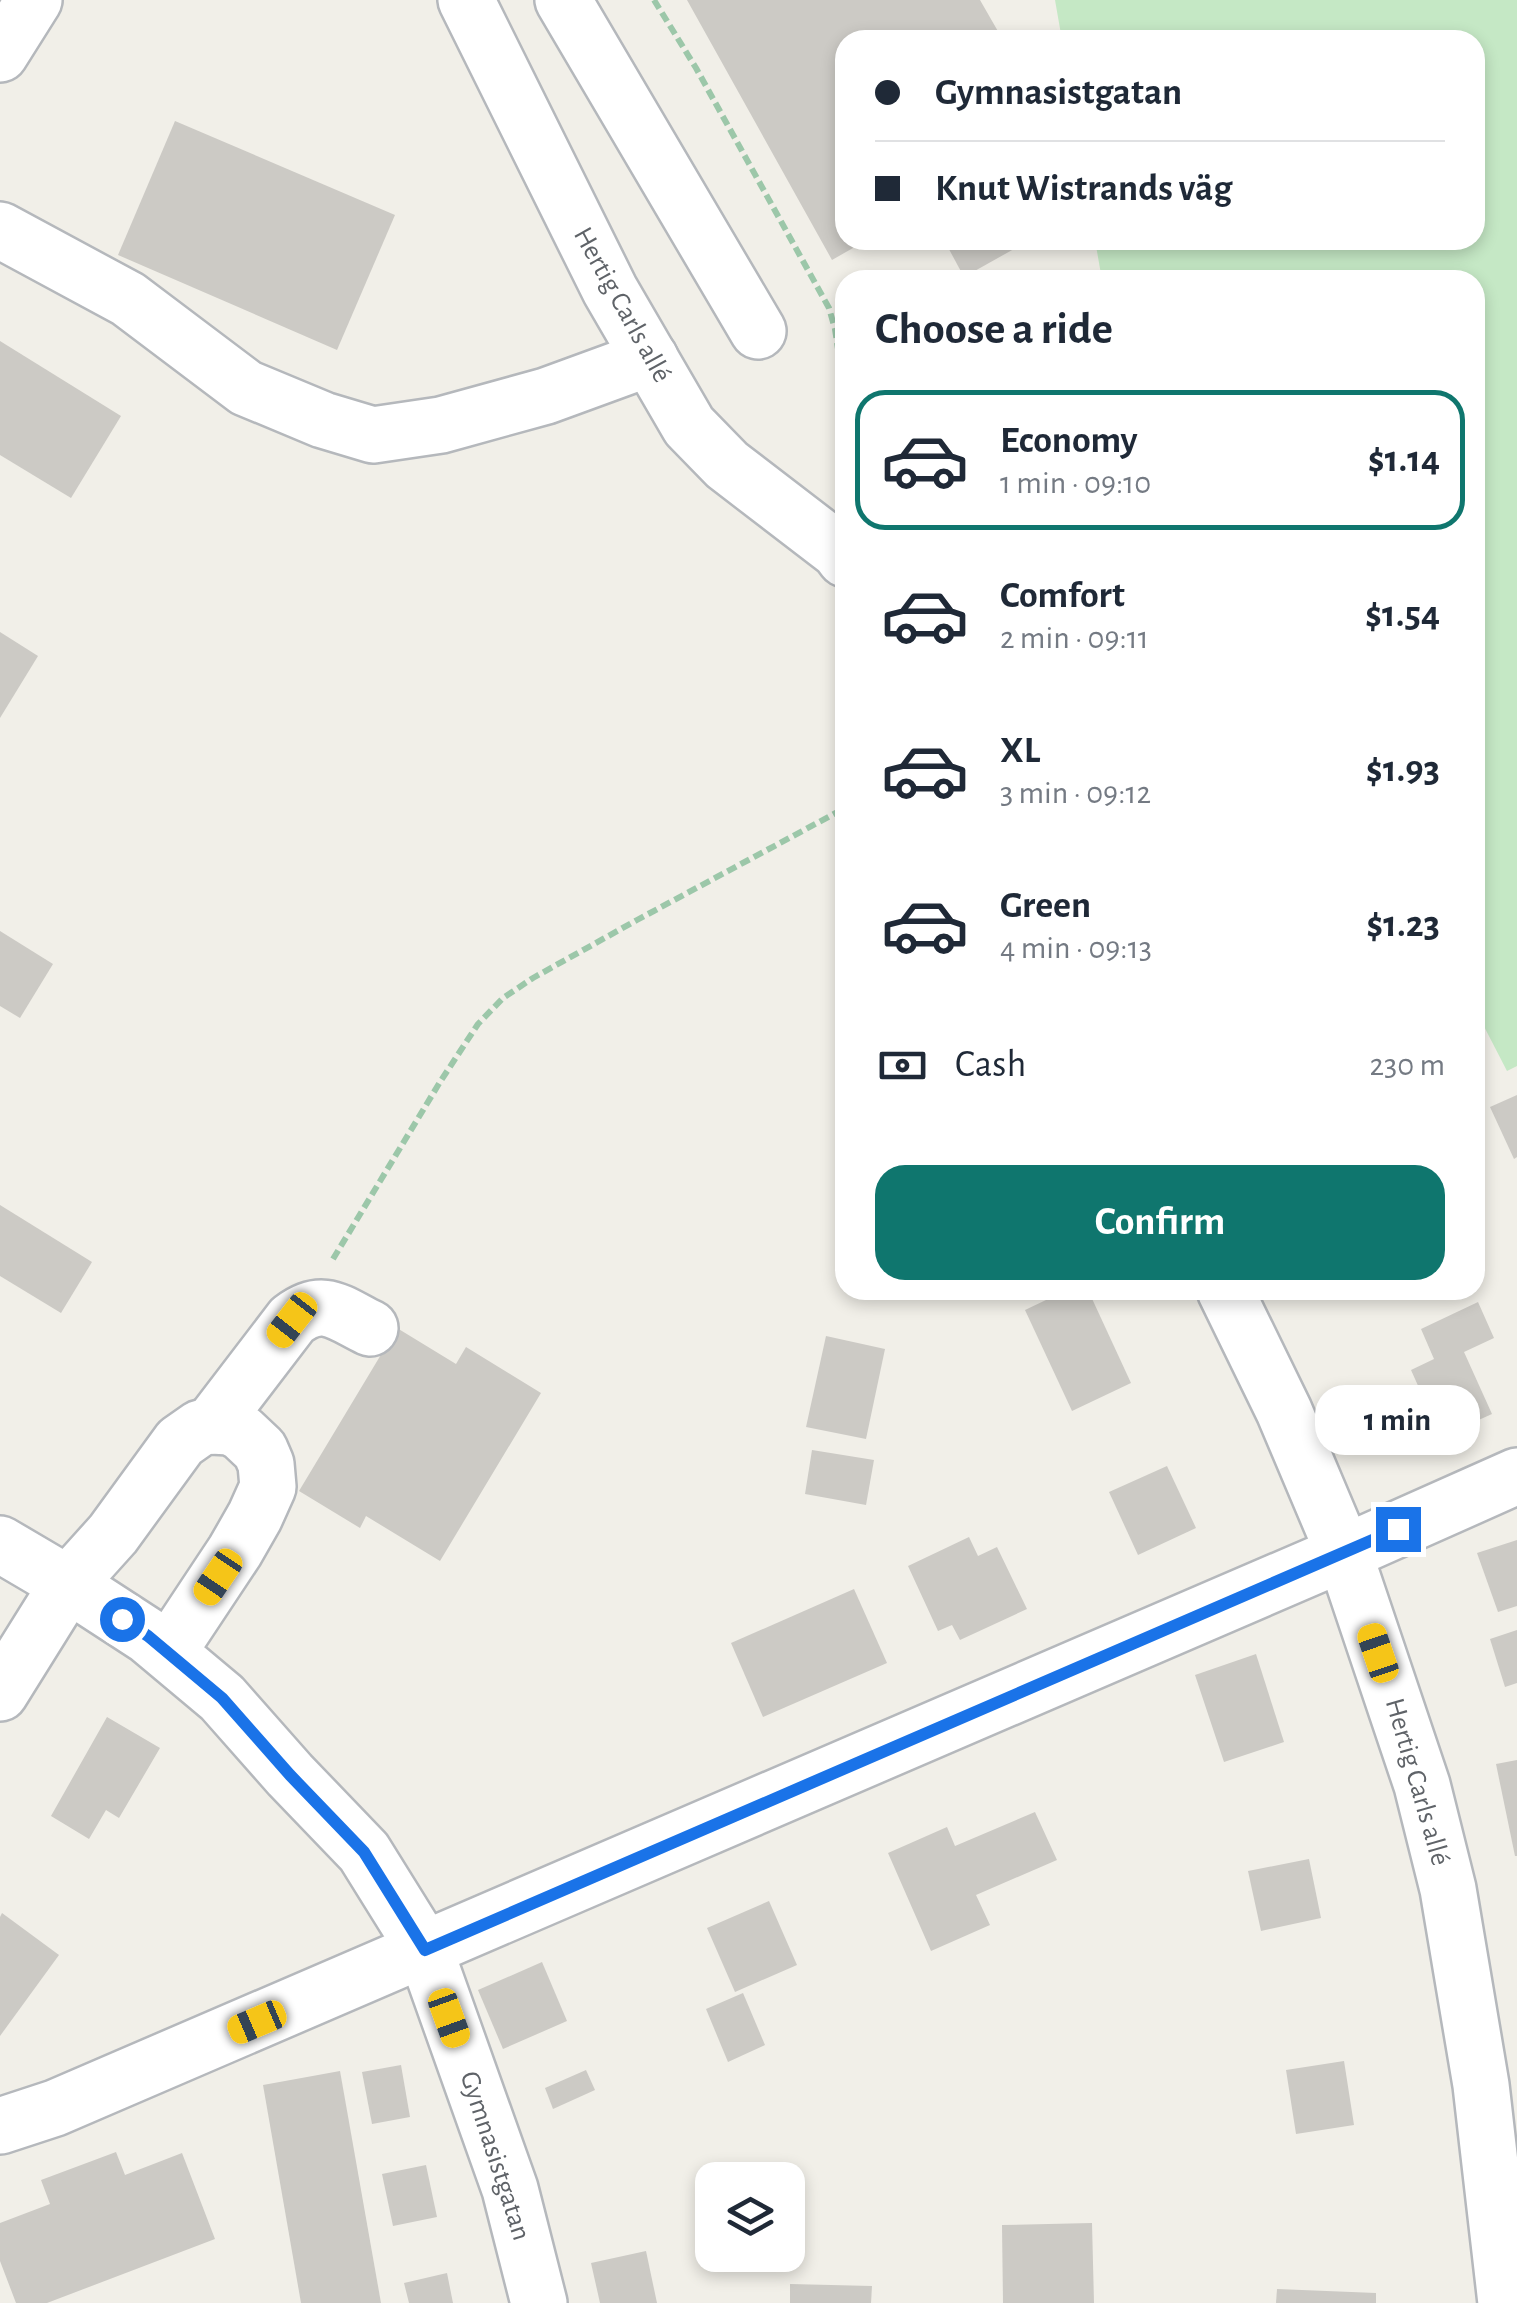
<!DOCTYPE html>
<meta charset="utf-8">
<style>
body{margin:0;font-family:"Alegreya Sans",sans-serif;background:#f2f2f3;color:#1f2937;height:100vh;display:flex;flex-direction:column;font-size:38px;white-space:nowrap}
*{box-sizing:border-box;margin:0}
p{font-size:32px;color:#747a83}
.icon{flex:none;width:55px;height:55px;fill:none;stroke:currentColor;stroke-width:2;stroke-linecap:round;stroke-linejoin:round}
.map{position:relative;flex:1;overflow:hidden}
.side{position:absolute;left:835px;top:270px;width:650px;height:1030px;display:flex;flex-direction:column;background:#fff;border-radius:30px;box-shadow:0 5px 15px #0003}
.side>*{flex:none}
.banner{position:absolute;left:835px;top:30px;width:650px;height:220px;border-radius:30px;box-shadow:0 5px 15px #0003;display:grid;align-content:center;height:220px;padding:0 40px;background:#fff}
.buttons{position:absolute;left:695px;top:2162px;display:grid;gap:20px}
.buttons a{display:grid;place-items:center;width:110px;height:110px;border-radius:20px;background:#fff;box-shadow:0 5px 15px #0003;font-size:50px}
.end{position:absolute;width:45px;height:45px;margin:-22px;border:12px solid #1a73e8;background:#fff;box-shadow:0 0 0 5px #fff}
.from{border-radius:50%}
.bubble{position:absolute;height:70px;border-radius:30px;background:#fff;box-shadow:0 5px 15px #0003;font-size:32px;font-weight:600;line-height:70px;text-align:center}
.car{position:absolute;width:30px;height:60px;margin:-30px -15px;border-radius:12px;box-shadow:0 0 8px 2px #0007;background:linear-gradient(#f5c518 24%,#345 0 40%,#f5c518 0 76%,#345 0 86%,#f5c518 0)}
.banner b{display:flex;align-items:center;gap:35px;height:95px;font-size:38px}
.banner b+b{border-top:2px solid #e0e1e3}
.banner i{width:25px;height:25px;background:#1f2937}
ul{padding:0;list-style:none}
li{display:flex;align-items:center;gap:30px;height:140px;margin:0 20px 15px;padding:0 20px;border:5px solid transparent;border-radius:30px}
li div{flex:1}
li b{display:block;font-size:38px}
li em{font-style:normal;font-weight:600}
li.current{border-color:#0f766e}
li>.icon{width:90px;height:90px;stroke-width:1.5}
h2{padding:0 40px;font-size:45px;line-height:120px}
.pay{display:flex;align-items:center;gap:25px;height:110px;padding:0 40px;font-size:38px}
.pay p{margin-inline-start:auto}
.button{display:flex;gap:20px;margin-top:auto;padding:20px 40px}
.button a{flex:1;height:115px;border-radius:30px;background:#0f766e;color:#fff;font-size:40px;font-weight:600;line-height:115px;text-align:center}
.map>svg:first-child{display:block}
.green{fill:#c5e8c5}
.building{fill:#cccac5}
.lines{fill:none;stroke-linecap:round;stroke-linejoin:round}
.minor-casing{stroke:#b5b8bc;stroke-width:60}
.path{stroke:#9cc7a9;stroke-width:6;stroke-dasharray:10 5;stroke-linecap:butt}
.minor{stroke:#fff;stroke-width:55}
.route{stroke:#1a73e8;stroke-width:12}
.labels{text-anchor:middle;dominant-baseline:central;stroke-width:10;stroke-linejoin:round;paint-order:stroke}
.street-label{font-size:28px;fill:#5f6368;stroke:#fff}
</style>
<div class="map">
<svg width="1517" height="2303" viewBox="0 0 1517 2303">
<rect width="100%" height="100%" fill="#f1efe8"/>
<polygon class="green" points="1055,0 1517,0 1517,1066 1507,1071 1475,1009 1475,280 1102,280 1095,240 1475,240 1475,40 1062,40"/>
<g class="building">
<polygon points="687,0 980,0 1003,40 845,40 845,240 867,240 832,260"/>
<polygon points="175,121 395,215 337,350 118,255"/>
<polygon points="944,240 1030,240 964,277"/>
<polygon points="0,341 121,416 71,498 0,455"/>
<polygon points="0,632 38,656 0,718"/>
<polygon points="0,931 53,964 20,1018 0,1006"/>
<polygon points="1517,1095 1517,1157 1514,1159 1490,1107"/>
<polygon points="0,1205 92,1262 61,1313 0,1276"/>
<polygon points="1067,1290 1088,1290 1131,1383 1072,1411 1025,1310"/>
<polygon points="1478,1302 1494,1338 1464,1352 1492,1414 1441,1437 1411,1370 1434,1359 1421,1329"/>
<polygon points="397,1328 456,1364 466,1347 541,1393 440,1561 366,1516 360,1528 299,1491"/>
<polygon points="826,1336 885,1349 866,1439 806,1427"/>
<polygon points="812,1450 874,1460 866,1505 805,1494"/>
<polygon points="1167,1466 1196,1528 1138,1555 1109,1492"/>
<polygon points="969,1537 978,1556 997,1547 1027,1609 960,1640 952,1625 938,1631 908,1566"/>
<polygon points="1517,1540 1517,1606 1498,1612 1477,1553"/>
<polygon points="854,1589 887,1663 763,1717 731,1643"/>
<polygon points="1517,1630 1517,1683 1505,1687 1490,1639"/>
<polygon points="1256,1654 1284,1742 1224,1762 1195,1675"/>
<polygon points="107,1717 160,1748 119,1818 106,1810 89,1839 51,1816"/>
<polygon points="1517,1760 1517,1856 1515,1856 1496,1764"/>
<polygon points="1035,1812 1057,1860 976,1895 990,1925 931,1951 888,1853 947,1827 955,1846"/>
<polygon points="1309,1859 1321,1918 1261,1931 1248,1871"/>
<polygon points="769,1901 797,1965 735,1992 707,1928"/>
<polygon points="2,1913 59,1955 0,2036 0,1917"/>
<polygon points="542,1962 567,2021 503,2049 478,1990"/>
<polygon points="743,1993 765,2045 728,2062 706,2009"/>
<polygon points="1344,2061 1354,2125 1296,2134 1286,2070"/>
<polygon points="401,2065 410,2117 372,2124 362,2072"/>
<polygon points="586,2070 595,2090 553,2109 545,2088"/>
<polygon points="340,2071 381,2303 301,2303 263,2085"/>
<polygon points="116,2152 125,2175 182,2153 215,2239 47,2303 16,2303 0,2261 0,2223 50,2204 41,2180"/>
<polygon points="426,2165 437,2217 393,2226 382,2174"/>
<polygon points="1092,2223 1094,2303 1003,2303 1002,2225"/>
<polygon points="646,2251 657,2303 600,2303 591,2263"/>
<polygon points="447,2273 453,2303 409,2303 404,2283"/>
<polygon points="790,2284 872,2286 871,2303 790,2303"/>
<polygon points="1277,2289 1376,2293 1376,2303 1276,2303"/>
</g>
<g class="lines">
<g class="minor-casing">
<g id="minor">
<polyline points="466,0 610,290 689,426 727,465 839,551 845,559"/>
<polyline points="563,0 758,331"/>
<polyline points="0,54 34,0"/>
<polyline points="0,230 128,299 246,388 323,420 373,435 441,425 546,396 650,358"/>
<polyline points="1225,1290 1284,1411 1344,1553 1422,1785 1448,1889 1481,2085 1506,2303"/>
<path d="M211 1426 292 1320C323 1296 339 1313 370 1328"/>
<polyline points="0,1544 68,1584 148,1636 222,1698 290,1775 364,1852 425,1950 510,2189 539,2303"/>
<polyline points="0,1693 68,1584 113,1534 180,1442 200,1428 211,1426 230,1427 242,1433 260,1450 266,1464 268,1487 255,1516 235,1551 168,1652"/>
<polyline points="0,2126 55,2108 1344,1553 1517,1476"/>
</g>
</g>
<g class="path">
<polyline points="654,0 696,68 829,308 835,329 841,369 845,454"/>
<polyline points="333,1259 440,1082 478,1024 503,998 533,978 637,920 845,808"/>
</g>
<use href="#minor" class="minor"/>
</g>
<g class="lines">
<polyline class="route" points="122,1619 148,1636 222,1698 290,1775 364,1852 425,1950 1398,1529"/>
</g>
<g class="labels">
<g class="street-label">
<text transform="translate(622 305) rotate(61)">Hertig Carls allé</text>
<text transform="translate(1417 1782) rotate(74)">Hertig Carls allé</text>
<text transform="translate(495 2156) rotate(72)">Gymnasistgatan</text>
</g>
</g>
</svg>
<div class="buttons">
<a><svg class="icon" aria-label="layers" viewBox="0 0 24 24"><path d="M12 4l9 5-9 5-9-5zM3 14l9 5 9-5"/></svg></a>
</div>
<i class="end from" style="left:122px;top:1619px"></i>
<i class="end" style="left:1398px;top:1529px"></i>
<div class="bubble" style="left:1315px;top:1385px;width:165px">1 min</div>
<i class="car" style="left:292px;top:1320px;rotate:218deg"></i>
<i class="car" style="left:218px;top:1577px;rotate:214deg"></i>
<i class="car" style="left:1378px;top:1653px;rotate:341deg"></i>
<i class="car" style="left:449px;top:2018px;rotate:160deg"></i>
<i class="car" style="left:257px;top:2022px;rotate:247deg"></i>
<div class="banner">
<b><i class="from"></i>Gymnasistgatan</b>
<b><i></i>Knut Wistrands väg</b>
</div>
<section class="side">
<h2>Choose a ride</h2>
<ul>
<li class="current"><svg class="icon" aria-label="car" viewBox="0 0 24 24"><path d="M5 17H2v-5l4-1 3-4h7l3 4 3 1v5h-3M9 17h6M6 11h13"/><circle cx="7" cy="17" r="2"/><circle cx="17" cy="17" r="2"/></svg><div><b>Economy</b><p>1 min · 09:10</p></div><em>$1.14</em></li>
<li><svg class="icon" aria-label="car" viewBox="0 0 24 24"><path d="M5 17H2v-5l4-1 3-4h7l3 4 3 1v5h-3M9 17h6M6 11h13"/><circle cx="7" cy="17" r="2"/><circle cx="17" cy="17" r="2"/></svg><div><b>Comfort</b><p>2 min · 09:11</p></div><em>$1.54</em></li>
<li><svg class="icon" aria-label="car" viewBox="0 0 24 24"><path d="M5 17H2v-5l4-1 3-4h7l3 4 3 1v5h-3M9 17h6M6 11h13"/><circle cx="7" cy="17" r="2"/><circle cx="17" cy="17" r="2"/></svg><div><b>XL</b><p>3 min · 09:12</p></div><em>$1.93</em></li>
<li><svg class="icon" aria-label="car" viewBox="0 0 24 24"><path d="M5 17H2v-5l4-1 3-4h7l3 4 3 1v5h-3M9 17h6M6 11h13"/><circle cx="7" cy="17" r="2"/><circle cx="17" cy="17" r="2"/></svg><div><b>Green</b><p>4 min · 09:13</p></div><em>$1.23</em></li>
</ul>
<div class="pay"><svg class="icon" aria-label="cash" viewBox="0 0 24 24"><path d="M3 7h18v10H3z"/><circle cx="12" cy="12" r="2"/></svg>Cash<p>230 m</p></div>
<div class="button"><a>Confirm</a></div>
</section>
</div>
